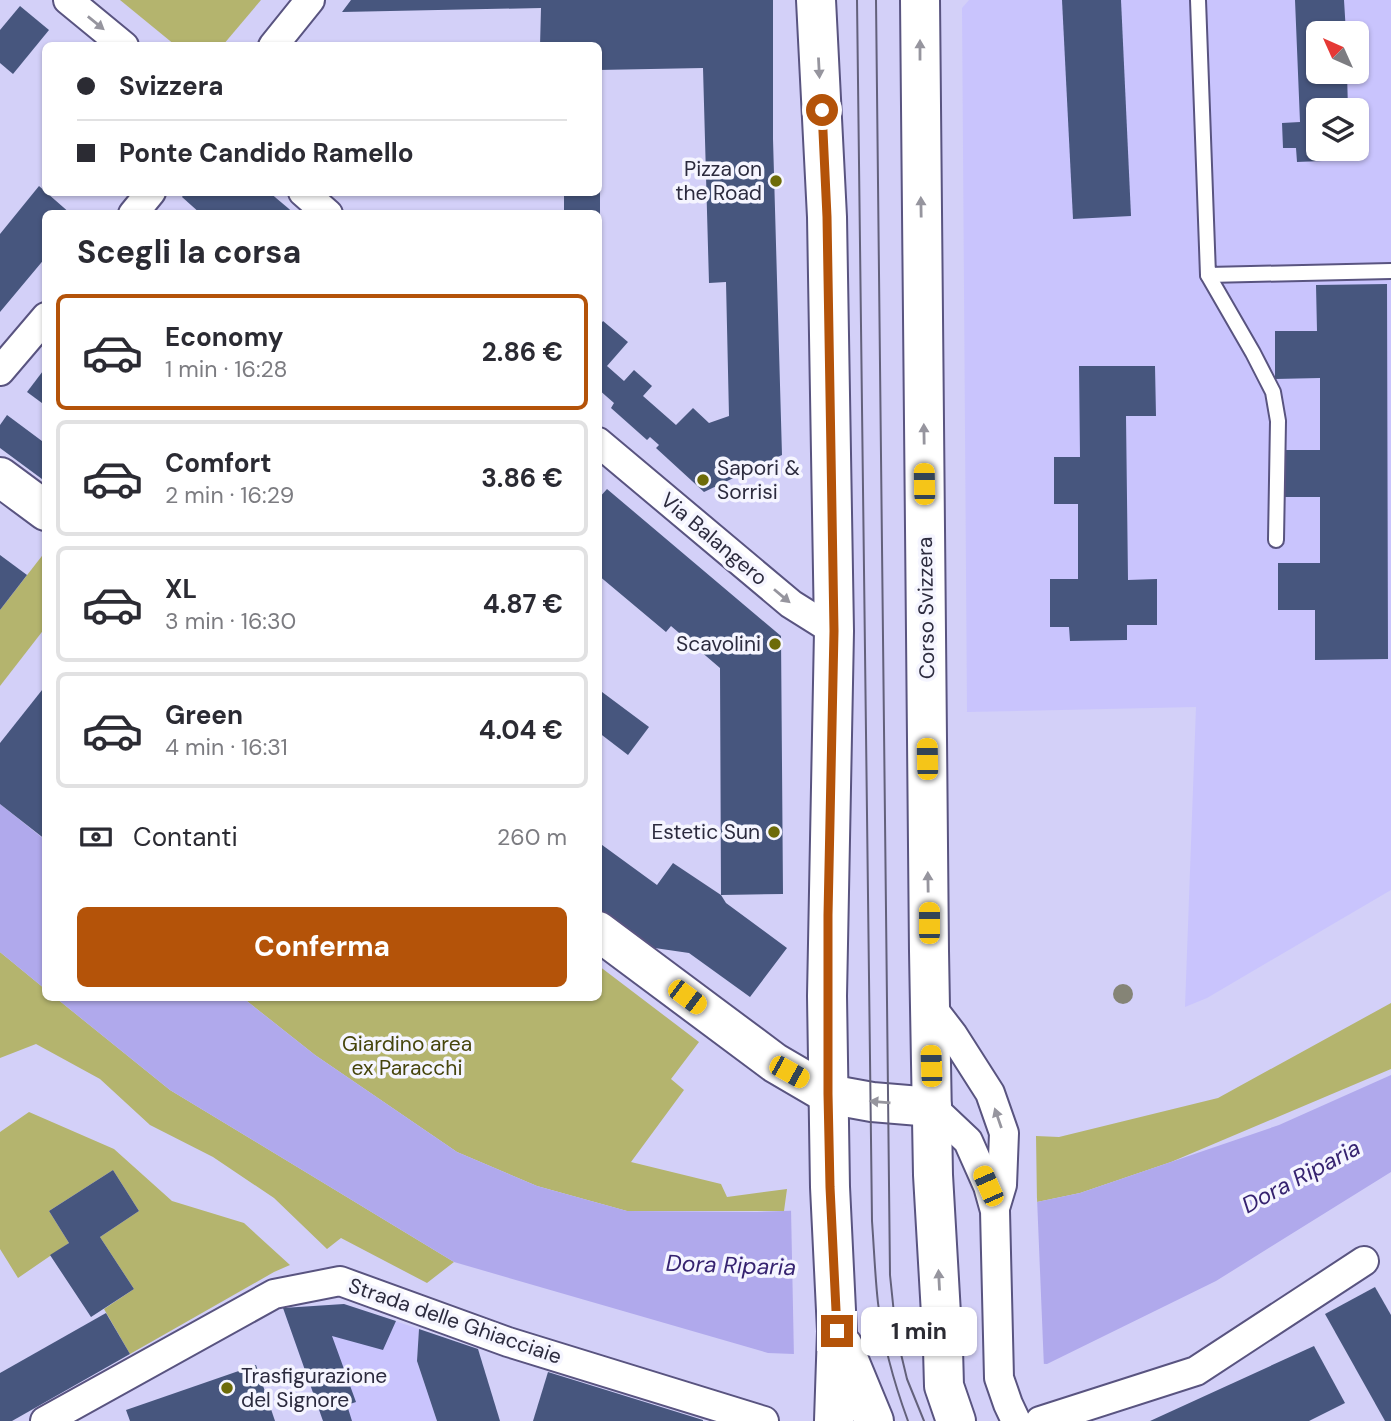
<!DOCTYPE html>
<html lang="it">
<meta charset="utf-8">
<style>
body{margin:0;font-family:"DM Sans",sans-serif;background:#f7f7f7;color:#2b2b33;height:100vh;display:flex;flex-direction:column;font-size:26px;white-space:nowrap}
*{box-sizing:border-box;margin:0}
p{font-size:23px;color:#7c7c81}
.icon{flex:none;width:38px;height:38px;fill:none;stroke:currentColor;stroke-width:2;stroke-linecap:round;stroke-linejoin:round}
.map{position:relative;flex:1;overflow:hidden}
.side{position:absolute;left:42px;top:210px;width:560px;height:791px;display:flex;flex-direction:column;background:#fff;border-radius:10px;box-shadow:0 2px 5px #0004}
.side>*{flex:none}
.top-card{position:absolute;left:42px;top:42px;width:560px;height:154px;border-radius:10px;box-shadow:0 2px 5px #0004;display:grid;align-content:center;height:154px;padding:0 35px;background:#fff}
.needle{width:46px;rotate:315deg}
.fabs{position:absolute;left:1306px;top:21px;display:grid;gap:14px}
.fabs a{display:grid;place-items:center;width:63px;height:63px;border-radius:10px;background:#fff;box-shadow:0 2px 5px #0004;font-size:35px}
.end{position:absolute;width:32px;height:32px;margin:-16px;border:9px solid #b45309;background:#fff;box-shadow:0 0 0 4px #fff}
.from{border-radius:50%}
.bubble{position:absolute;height:49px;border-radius:10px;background:#fff;box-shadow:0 2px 5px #0004;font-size:23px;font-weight:700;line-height:49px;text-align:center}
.car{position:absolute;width:21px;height:42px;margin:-21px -10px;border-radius:9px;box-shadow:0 0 5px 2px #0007;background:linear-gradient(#f5c518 24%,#345 0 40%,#f5c518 0 76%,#345 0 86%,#f5c518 0)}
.top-card b{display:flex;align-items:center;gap:24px;height:66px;font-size:26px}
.top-card b+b{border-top:2px solid #e1e1e2}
.top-card i{width:18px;height:18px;background:#2b2b33}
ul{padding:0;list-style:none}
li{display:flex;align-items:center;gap:21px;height:116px;margin:0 14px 10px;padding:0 21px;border:4px solid #e1e1e2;border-radius:10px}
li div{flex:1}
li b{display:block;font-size:26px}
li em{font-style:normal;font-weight:700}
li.active{border-color:#b45309}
li>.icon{width:63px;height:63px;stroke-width:1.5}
h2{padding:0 35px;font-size:32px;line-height:84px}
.pay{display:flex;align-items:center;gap:18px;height:77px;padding:0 35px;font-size:26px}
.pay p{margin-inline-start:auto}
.cta{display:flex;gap:14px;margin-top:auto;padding:14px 35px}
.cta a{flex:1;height:80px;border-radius:10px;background:#b45309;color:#fff;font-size:28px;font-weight:700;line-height:80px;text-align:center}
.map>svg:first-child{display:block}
.built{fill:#c9c4fd;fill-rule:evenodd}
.green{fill:#b4b46e}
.water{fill:#b0a9ec}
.pier{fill:#d3d0f8}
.building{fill:#47567e}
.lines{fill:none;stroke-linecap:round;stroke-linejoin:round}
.lane-casing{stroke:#595480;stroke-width:18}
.street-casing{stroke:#595480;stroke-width:32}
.secondary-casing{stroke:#595480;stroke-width:42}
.lane{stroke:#fff;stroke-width:14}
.street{stroke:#fff;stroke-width:28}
.secondary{stroke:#fff;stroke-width:38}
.tram{stroke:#63617b;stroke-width:2}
.tree{fill:#858476}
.oneway{fill:#96959e}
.route{stroke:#b45309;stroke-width:9}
.poi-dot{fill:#6d6b09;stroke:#f5f5ff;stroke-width:2.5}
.labels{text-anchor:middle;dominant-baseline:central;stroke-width:7;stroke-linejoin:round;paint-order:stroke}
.poi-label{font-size:21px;fill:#2c2b3e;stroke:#f5f5ff;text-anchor:end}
.street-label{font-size:21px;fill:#2c2b3e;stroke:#f5f5ff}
.park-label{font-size:21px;fill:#46450c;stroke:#f5f5ff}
.water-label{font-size:23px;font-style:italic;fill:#362370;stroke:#f5f5ff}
</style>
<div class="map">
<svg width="1391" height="1421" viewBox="0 0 1391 1421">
<rect width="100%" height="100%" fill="#d3d0f8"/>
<g class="built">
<path d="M969 0H1391V890L1207 998 1185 1007 1196 707 967 712 962 8ZM1318 33H1356V72H1318ZM1318 110H1356V149H1318Z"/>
<polygon points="344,1304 419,1329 417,1361 437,1421 323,1421 283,1308"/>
</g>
<g class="green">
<polygon points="120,0 261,0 223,45 175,45"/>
<polygon points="45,552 45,628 0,686 0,610"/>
<polygon points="0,952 45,989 46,998 56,998 170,1090 454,1262 427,1283 341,1238 327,1249 274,1198 213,1157 150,1125 100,1079 36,1044 0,1058"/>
<polygon points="599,966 699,1042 671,1079 684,1090 631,1162 721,1184 727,1197 787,1189 784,1211 627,1211 537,1186 457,1152 315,1055 243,998 598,998"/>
<polygon points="1391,1003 1391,1069 1171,1162 1080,1193 1037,1202 1036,1136 1059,1137 1218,1098"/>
<polygon points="29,1112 114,1149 172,1201 244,1223 290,1265 274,1272 130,1354 104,1309 134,1289 100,1237 139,1211 113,1170 49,1211 69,1243 18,1278 0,1249 0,1132"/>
</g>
<g class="water">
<polygon points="0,804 45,840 45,989 0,952"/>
<polygon points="56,998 243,998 315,1055 457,1152 537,1186 627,1211 757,1212 1037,1202 1080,1193 1279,1125 1391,1075 1391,1172 1216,1281 1047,1364 768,1353 454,1262 170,1090"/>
</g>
<polygon class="pier" points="1037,1198 1044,1368 794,1358 791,1208"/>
<g class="building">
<polygon points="351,0 773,0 773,139 782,455 704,492 656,448 659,445 650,437 647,440 611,408 614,403 598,389 598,324 600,325 603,321 628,342 607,366 624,381 634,370 652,386 643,396 676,425 693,408 709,423 729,416 726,282 709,283 703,68 598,70 598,46 540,46 541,8 342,12"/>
<polygon points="1062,0 1121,0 1131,216 1073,219"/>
<polygon points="1295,0 1344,0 1346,33 1318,33 1318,72 1347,72 1348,110 1318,110 1318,149 1347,149 1347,160 1297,162 1296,148 1283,148 1282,123 1300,122"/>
<polygon points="20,6 49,30 13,74 0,63 0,30"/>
<polygon points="39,186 71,214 46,214 46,257 0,312 0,234"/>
<polygon points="185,192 269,192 295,214 201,214 182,197"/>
<rect x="564" y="192" width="36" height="22"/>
<polygon points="1387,284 1388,659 1315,660 1315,610 1278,610 1278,563 1320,563 1320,497 1281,497 1280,450 1320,450 1320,378 1275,379 1275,331 1317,331 1316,285"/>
<polygon points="1079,366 1155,366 1156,416 1126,416 1128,580 1157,579 1157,625 1127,625 1127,640 1070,641 1069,627 1050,627 1050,579 1078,579 1078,504 1054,504 1054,457 1080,457"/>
<polygon points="46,367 46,406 27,392"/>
<polygon points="7,415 46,444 46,482 0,448 0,425"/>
<polygon points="607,489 781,636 783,894 721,895 726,903 787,948 750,997 689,953 641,946 598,913 598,842 657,885 673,863 721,895 720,668 671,626 666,632 598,575 598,499"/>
<polygon points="0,555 27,575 0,610"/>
<polygon points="46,685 46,840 0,804 0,743"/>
<polygon points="598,689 649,727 628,755 598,732"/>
<polygon points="113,1170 139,1211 100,1237 134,1289 91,1317 50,1255 69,1243 49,1211"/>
<polygon points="1375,1287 1391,1315 1391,1421 1385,1421 1325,1314"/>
<polygon points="344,1304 396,1321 383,1350 332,1336 356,1402 347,1405 352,1421 323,1421 283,1308"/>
<polygon points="106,1313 130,1354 12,1421 0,1421 0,1373"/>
<polygon points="419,1329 478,1349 500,1421 437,1421 417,1361"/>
<polygon points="1314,1346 1345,1403 1309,1421 1150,1421"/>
<polygon points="256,1365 275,1421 130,1421 126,1410"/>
<polygon points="548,1372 703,1420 703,1421 533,1421"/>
</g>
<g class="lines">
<g class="lane-casing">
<g id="lane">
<polyline points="1198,0 1208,275 1391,271"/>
<polyline points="1208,275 1253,353 1273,392 1278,421 1276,540"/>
</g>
</g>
<g class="street-casing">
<g id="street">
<polyline points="68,0 124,46"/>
<polyline points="273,46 310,0"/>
<polyline points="303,192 328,214"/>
<polyline points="133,214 151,192"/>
<polyline points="0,371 46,317"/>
<polyline points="598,442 791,604 834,631"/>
<polyline points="930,1005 953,1035 990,1093 1004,1133 1002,1185 996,1205"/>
<polyline points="932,1107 968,1141 988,1186 995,1211 999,1378 1008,1404 1016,1421"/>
<polyline points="45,1421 274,1294 340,1281 508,1342 764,1421"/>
<polyline points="1040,1421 1196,1371 1364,1261"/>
</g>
</g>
<g class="secondary-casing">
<g id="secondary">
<polyline points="816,0 827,217 834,631 827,996 830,1187 837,1331 834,1421"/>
<polyline points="920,0 929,951 933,1175 943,1349 944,1386 956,1421"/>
<polyline points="0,477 46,511"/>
<polyline points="598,931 775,1063 828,1094 872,1102 932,1107"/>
<polyline points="843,1346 874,1421"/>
</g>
</g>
<use href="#lane" class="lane"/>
<use href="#street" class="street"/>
<use href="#secondary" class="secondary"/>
<g class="tram">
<path d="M857 0 872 1221C874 1248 875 1276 878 1303 883 1343 894 1383 908 1421"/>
<polyline points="876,0 890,1275 896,1333 907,1379 924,1421"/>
</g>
</g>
<circle class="tree" cx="1123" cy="994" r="10"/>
<defs><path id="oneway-solid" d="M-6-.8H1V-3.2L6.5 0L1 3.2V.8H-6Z" transform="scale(1.75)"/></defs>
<g class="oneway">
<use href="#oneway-solid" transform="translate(96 23) rotate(39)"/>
<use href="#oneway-solid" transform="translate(920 50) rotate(-90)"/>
<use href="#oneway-solid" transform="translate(819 68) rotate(87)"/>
<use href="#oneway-solid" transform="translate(921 207) rotate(-91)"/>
<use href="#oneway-solid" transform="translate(924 434) rotate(-91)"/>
<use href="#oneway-solid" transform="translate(782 596) rotate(40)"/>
<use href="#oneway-solid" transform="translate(928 882) rotate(-91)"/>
<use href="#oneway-solid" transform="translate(880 1102) rotate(-175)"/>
<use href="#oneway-solid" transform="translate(998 1118) rotate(-109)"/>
<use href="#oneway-solid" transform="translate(939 1280) rotate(-93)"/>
</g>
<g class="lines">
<polyline class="route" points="822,110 827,217 834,631 828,915 828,1094 830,1187 837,1331"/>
</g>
<g class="poi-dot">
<circle cx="776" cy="181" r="7"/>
<circle cx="703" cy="480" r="7"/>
<circle cx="775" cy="644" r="7"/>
<circle cx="774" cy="832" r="7"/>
<circle cx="227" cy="1388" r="7"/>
</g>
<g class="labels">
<g class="poi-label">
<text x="762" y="169">Pizza on<tspan x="762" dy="24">the Road</tspan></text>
<text x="717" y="468" text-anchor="start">Sapori &amp;<tspan x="717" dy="24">Sorrisi</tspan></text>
<text x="761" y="644">Scavolini</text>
<text x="760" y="832">Estetic Sun</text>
<text x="241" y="1376" text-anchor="start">Trasfigurazione<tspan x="241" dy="24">del Signore</tspan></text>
</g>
<g class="street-label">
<text transform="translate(714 539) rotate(40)">Via Balangero</text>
<text transform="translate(926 608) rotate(-91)">Corso Svizzera</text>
<text transform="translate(455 1321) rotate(19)">Strada delle Ghiacciaie</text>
</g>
<g class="park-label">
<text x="407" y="1044">Giardino area<tspan x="407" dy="24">ex Paracchi</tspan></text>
</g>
<g class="water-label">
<text transform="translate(1301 1176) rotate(-28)">Dora Riparia</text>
<text transform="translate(731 1265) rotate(2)">Dora Riparia</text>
</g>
</g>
</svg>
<div class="fabs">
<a><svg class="needle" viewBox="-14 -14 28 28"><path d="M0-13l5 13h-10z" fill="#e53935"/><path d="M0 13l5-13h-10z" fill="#7c7c81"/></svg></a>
<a><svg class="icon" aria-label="layers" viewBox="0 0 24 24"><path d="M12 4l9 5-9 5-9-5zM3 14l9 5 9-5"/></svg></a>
</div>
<i class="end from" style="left:822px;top:110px"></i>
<i class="end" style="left:837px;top:1331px"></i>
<div class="bubble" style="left:861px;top:1307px;width:116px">1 min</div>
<i class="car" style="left:924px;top:484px;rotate:359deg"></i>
<i class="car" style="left:927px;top:759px;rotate:359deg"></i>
<i class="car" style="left:929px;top:923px;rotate:0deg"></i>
<i class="car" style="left:687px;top:997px;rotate:127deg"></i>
<i class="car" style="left:931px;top:1066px;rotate:358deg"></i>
<i class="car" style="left:789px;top:1072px;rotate:119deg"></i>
<i class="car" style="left:988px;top:1186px;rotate:336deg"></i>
<div class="top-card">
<b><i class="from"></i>Svizzera</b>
<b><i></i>Ponte Candido Ramello</b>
</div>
<section class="side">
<h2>Scegli la corsa</h2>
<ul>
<li class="active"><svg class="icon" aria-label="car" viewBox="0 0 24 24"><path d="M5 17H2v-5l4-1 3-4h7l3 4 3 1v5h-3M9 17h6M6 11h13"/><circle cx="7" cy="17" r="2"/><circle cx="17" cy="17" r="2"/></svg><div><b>Economy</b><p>1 min · 16:28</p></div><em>2.86 €</em></li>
<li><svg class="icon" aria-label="car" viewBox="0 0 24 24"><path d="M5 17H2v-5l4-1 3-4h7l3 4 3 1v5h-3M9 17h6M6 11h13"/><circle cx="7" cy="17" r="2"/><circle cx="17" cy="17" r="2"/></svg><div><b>Comfort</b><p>2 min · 16:29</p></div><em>3.86 €</em></li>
<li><svg class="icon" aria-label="car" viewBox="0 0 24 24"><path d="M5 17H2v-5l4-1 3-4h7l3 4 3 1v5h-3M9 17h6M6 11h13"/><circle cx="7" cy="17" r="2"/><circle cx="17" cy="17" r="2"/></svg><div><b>XL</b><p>3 min · 16:30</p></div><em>4.87 €</em></li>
<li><svg class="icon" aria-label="car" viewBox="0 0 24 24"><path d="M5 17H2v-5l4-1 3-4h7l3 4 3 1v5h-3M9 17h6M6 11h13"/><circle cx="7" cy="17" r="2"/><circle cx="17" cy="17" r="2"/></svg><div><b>Green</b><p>4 min · 16:31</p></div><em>4.04 €</em></li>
</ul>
<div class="pay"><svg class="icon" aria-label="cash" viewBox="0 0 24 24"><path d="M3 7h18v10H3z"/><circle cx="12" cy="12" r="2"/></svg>Contanti<p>260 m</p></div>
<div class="cta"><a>Conferma</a></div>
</section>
</div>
